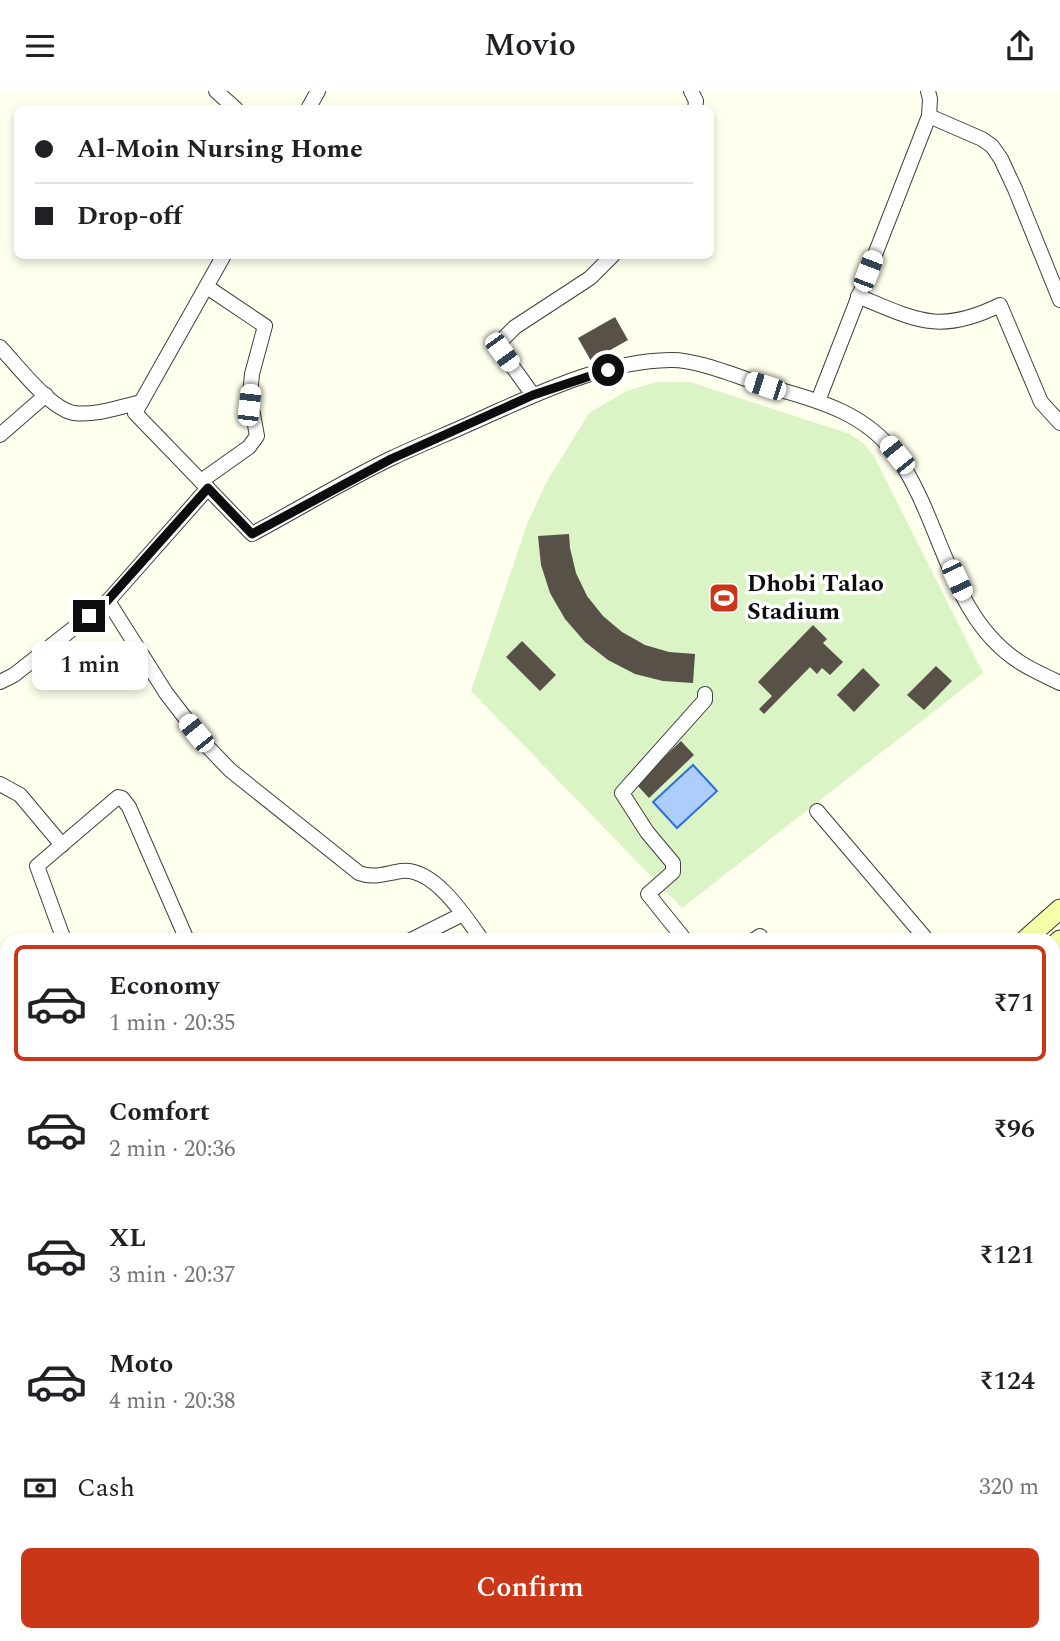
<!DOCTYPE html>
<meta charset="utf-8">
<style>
body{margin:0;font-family:Spectral,serif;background:#f2f2f2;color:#202124;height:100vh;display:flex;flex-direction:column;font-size:26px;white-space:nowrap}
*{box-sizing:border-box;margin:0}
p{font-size:23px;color:#757577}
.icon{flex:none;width:38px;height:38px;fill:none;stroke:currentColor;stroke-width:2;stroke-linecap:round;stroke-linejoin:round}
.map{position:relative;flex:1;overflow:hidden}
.drawer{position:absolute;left:0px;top:842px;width:1060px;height:709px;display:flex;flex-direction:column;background:#fff;border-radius:21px 21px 0 0;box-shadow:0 4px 10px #0003}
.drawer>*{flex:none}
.top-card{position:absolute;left:14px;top:14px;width:700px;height:154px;border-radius:10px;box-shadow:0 4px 10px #0003;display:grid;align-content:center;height:154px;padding:0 21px;background:#fff}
.end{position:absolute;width:32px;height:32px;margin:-16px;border:9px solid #0d0d0d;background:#fff;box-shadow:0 0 0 4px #fff}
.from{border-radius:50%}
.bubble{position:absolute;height:49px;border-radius:10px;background:#fff;box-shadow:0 4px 10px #0003;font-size:23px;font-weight:600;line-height:49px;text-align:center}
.car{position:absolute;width:21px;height:42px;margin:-21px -10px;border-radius:9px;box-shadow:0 0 5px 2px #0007;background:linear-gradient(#fff 24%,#345 0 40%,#fff 0 76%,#345 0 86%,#fff 0)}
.top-card b{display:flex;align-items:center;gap:24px;height:66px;font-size:26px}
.top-card b+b{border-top:2px solid #e0e0e0}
.top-card i{width:18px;height:18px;background:#202124}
ul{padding:12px 0 0;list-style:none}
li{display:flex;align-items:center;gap:21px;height:116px;margin:0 14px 10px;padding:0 7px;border:4px solid transparent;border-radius:10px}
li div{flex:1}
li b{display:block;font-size:26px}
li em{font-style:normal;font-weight:600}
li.on{border-color:#ca3618}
li>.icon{width:63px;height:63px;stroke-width:1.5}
.pay{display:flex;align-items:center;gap:18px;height:77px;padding:0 21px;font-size:26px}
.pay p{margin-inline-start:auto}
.cta{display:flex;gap:14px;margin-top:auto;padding:14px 21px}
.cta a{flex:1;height:80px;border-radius:10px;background:#ca3618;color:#fff;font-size:28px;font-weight:600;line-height:80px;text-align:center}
header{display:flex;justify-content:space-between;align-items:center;height:91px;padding:0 21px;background:#fff;font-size:32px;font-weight:600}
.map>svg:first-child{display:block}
.pitch{fill:#daf4c6}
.water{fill:#adcdfc;stroke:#2d70da;stroke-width:2}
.building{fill:#575148}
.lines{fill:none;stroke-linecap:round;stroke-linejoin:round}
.street-casing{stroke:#404040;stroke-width:16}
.secondary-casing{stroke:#2f2f2f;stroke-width:21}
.highway-casing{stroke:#1e1e1e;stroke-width:26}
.street{stroke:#fff;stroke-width:14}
.secondary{stroke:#f6ffa8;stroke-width:19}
.highway{stroke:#ffc44b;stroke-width:24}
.route{stroke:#0d0d0d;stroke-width:9}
.labels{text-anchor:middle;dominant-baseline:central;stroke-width:7;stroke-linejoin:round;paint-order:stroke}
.poi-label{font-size:24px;font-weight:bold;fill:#0d0d0d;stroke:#fff;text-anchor:start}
</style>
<header><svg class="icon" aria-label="menu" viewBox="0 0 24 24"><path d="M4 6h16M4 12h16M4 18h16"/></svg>Movio<svg class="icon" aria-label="share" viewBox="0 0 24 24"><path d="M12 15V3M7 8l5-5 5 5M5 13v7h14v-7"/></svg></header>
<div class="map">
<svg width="1060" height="1550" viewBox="0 0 1060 1550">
<rect width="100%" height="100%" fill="#ffffed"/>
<polygon class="pitch" points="656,291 690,291 850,343 864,353 874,365 983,582 682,817 471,600 527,433 546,392 589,322 627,300"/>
<polygon class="water" points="693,674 717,700 677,737 653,711"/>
<g class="building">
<polygon points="615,226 628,249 591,270 578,247"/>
<polygon points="569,443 570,457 576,482 587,505 603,525 622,541 645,554 669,561 695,563 693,592 663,590 635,583 608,569 585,551 565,528 550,502 541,474 538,445"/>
<polygon points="813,534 827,548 823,552 843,571 830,584 822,577 817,583 810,576 764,623 759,618 772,605 758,591"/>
<polygon points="522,550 556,584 540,600 506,566"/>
<polygon points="936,575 952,590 924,619 907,604"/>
<polygon points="863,577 880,594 854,621 837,604"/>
<polygon points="681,650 694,664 649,707 636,693"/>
<rect x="1054" y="1316" width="6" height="41"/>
</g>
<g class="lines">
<g class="street-casing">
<g id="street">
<polyline points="216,0 236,18"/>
<polyline points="691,0 696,10 695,18"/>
<polyline points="308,18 318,0"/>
<polyline points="929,25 982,48 992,55 1001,68 1015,98 1060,209"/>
<path d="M224 164 135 322 252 443C299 418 344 390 392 367 424 352 457 339 489 324 545 299 607 270 670 269 700 268 746 290 777 298 821 310 867 324 895 363 942 427 948 524 1018 570 1031 579 1046 585 1060 592"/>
<path d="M858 205C916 229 939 244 1000 214L1041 311 1060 332"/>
<path d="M0 256C17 274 50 318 74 322 95 325 120 316 141 311"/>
<polyline points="533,304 502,261 502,249 515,236 590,187 613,164"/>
<polyline points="818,310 929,25 930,8 928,0"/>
<polyline points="0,344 46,304"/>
<polyline points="201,390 249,356 257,345 253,323 249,314 252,283 265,235 207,196"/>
<path d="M108 510 166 602 206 654 230 679 359 782C374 788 386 782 402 780 434 777 465 825 482 849"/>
<polyline points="0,591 14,584 108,510 208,397"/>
<polyline points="0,693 20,704 62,754"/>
<polyline points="817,720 927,849"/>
<polyline points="64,849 37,775 118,706 122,707 129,716 187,849"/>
<polyline points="411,849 463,823"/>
<polyline points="685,849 648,803 673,781 673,772 647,741 622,702 705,609 705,603"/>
<polyline points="754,849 760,845"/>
<polyline points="0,875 7,876"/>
<polyline points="1054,1097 1060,1105"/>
<polyline points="1054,1204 1060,1196"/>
<polyline points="288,1544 294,1550"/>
<polyline points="514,1544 529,1550"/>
<polyline points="497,1550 501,1544"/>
<polyline points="919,1550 920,1544"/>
</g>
</g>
<g class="secondary-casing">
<g id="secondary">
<polyline points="1025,849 1060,818"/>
<polyline points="1054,855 1060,849"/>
<polyline points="188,1550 190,1544"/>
</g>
</g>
<g class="highway-casing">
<g id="highway">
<polyline points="1054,1377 1060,1377"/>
<polyline points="0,1384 7,1384"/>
<polyline points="1054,1404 1060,1404"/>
</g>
</g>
<use href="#street" class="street"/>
<use href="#secondary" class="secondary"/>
<use href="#highway" class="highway"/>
</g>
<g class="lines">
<polyline class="route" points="89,525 107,510 208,397 252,443 391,368 533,304 608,279"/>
</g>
<defs>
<g id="stadium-square" transform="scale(1.575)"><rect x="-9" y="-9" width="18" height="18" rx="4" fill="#ca3618" stroke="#fff"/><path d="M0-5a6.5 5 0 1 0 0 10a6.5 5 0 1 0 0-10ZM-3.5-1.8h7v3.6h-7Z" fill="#fff"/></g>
</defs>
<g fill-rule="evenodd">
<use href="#stadium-square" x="724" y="507"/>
</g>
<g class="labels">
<g class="poi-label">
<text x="747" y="493">Dhobi Talao<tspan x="747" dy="28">Stadium</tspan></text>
</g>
</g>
</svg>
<i class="end from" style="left:608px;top:279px"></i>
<i class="end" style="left:89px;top:525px"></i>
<div class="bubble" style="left:32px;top:550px;width:116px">1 min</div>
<i class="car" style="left:868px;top:180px;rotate:21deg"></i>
<i class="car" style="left:502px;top:261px;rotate:144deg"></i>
<i class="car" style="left:765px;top:295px;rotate:288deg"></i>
<i class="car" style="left:249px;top:314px;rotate:6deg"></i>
<i class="car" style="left:897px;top:364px;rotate:321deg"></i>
<i class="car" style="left:957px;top:489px;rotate:155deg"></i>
<i class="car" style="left:196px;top:642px;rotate:321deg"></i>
<div class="top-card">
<b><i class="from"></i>Al-Moin Nursing Home</b>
<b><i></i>Drop-off</b>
</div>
<section class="drawer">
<ul>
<li class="on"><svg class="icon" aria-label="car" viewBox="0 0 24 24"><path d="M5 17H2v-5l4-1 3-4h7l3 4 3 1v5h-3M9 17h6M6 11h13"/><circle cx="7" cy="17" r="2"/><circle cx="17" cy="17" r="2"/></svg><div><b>Economy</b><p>1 min · 20:35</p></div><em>₹71</em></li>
<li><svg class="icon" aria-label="car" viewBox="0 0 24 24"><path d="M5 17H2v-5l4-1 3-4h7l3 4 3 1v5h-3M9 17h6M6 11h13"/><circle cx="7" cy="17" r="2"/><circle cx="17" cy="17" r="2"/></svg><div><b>Comfort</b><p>2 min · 20:36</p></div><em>₹96</em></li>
<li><svg class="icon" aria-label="car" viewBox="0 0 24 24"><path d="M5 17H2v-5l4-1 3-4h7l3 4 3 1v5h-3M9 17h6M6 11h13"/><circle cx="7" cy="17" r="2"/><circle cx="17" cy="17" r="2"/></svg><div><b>XL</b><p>3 min · 20:37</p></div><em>₹121</em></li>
<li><svg class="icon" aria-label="car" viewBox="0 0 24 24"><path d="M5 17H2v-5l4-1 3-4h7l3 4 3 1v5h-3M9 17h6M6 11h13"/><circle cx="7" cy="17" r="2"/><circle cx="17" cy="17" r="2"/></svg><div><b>Moto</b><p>4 min · 20:38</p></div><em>₹124</em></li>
</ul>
<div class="pay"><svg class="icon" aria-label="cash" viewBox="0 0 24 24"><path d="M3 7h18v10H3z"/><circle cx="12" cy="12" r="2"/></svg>Cash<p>320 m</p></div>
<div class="cta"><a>Confirm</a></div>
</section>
</div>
